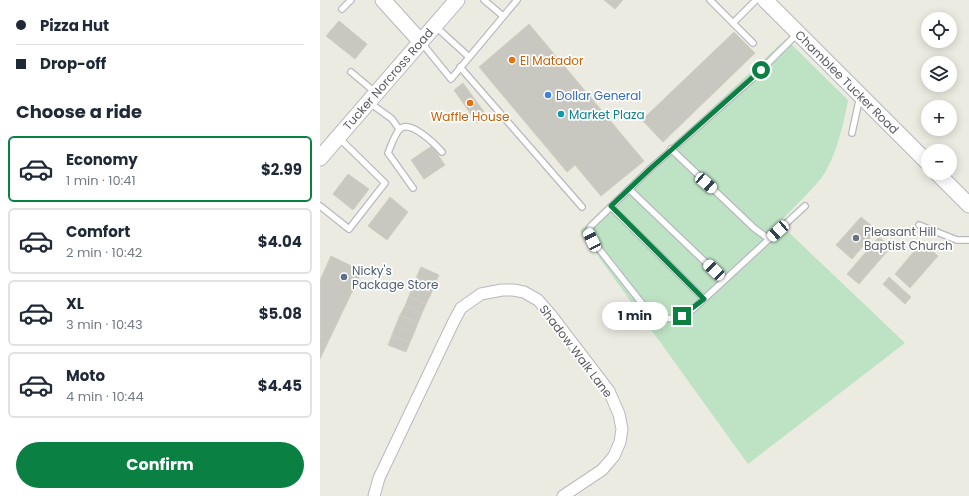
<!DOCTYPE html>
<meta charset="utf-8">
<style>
body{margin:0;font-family:Poppins,sans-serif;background:#f2f2f3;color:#1f2937;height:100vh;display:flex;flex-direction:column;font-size:15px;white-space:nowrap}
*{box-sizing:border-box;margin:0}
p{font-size:13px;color:#747a83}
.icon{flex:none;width:22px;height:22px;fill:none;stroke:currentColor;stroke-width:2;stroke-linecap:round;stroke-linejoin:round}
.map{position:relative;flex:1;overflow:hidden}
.panel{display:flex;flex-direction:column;background:#fff;width:320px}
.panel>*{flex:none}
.guide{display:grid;align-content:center;height:88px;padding:0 16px;background:#fff}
.buttons{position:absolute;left:601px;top:12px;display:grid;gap:8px}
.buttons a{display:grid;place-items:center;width:36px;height:36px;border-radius:50%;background:#fff;box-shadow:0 2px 10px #0003;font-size:20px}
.end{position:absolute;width:18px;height:18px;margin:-9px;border:5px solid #0b8043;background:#fff;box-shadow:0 0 0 2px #fff}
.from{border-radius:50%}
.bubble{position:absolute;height:28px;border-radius:14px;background:#fff;box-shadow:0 2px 10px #0003;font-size:13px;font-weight:700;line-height:28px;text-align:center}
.car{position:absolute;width:12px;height:24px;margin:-12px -6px;border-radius:5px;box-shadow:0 0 3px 1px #0007;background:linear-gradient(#fff 24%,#345 0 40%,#fff 0 76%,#345 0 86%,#fff 0)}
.guide b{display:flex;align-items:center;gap:14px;height:38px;font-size:15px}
.guide b+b{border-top:1px solid #e0e1e3}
.guide i{width:10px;height:10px;background:#1f2937}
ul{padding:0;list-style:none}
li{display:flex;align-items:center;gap:12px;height:66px;margin:0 8px 6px;padding:0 8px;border:2px solid #e0e1e3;border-radius:6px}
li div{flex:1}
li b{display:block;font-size:15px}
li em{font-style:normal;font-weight:700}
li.active{border-color:#0b8043}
li>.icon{width:36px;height:36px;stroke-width:1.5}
h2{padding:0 16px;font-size:18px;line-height:48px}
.primary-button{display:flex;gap:8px;margin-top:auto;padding:8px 16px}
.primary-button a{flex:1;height:46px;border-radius:24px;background:#0b8043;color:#fff;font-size:16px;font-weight:700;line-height:46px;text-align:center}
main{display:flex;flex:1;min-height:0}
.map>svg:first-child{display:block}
.green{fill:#bde3c4}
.building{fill:#c8c8c0;stroke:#d0cebf}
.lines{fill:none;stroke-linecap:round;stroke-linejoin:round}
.lane-casing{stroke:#b8b9bf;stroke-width:8}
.street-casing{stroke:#b8b9bf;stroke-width:13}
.secondary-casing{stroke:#b6b8bf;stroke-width:17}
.lane{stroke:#fff;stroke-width:5.5}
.street{stroke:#fff;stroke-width:11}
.secondary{stroke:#fff;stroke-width:15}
.route{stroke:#0b8043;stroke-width:5}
.food-dot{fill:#e8710a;stroke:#fff;stroke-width:1.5}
.shop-dot{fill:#3f7fe0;stroke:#fff;stroke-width:1.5}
.culture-dot{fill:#0f9aa8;stroke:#fff;stroke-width:1.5}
.worship-dot{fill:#6b7280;stroke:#fff;stroke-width:1.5}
.service-dot{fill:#5c6f8a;stroke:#fff;stroke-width:1.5}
.labels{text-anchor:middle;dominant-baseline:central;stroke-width:3.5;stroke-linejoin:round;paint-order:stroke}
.food-label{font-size:12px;fill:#c56008;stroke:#fff;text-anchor:start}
.street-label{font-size:12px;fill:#595b61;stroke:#fff}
.shop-label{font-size:12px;fill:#366cbe;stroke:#fff;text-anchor:start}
.culture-label{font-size:12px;fill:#0d838f;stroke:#fff;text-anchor:start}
.worship-label{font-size:12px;fill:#5b616d;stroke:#fff;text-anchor:start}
.service-label{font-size:12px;fill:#4e5e75;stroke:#fff;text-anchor:start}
</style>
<main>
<section class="panel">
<div class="guide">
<b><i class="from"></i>Pizza Hut</b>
<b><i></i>Drop-off</b>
</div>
<h2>Choose a ride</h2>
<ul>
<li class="active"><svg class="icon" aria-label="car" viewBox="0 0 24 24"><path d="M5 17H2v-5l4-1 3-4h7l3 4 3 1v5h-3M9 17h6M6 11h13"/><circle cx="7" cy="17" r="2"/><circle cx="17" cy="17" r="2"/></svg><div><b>Economy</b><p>1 min · 10:41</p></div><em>$2.99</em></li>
<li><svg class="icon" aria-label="car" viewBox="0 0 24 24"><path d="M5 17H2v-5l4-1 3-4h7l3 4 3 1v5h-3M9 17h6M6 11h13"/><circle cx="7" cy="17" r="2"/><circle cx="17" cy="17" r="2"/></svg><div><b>Comfort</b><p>2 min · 10:42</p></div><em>$4.04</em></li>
<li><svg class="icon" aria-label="car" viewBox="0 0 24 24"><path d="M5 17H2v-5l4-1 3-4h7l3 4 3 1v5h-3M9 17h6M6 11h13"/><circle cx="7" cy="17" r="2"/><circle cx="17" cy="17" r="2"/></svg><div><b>XL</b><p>3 min · 10:43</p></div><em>$5.08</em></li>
<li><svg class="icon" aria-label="car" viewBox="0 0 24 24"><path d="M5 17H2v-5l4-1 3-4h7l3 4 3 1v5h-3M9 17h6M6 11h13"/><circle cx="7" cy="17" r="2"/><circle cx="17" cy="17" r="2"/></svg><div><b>Moto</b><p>4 min · 10:44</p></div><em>$4.45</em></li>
</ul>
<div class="primary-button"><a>Confirm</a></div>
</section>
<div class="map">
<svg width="649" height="496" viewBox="0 0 649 496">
<rect width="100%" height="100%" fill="#ecebe1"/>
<path class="green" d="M466 39 528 100C524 123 515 162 499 181 487 195 472 209 459 223L585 343 428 464 260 231Z"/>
<g class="building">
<polygon points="284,0 303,0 295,9"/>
<polygon points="19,21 47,44 35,59 6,36"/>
<polygon points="209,24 324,161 281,196 255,165 247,172 159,67"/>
<polygon points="414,32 435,53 343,142 322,120"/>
<polygon points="143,83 167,116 157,123 134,90"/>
<polygon points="112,146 125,165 104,179 91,160"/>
<polygon points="28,174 49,189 33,210 13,194"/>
<polygon points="70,197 88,212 67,240 48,226"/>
<polygon points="541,217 557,230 532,259 516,245"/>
<polygon points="559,237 571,247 539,284 527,274"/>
<polygon points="602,242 618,256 590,288 575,274"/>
<polygon points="11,256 42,271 0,359 0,280"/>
<polygon points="101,267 119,275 115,284 97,276"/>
<polygon points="97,276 115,284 111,294 93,286"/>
<polygon points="569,277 591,297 585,304 563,284"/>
<polygon points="93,286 111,294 106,304 89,296"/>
<polygon points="89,296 106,304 102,313 85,306"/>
<polygon points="85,306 102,313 98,323 80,315"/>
<polygon points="80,315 98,323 94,333 76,325"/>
<polygon points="76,325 94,333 90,342 72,335"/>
<polygon points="72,335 90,342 86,352 68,345"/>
</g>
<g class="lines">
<g class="lane-casing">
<g id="lane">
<polyline points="164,0 183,16"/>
<polyline points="390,0 433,43"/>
<polyline points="22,9 31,0"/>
<polyline points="413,23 436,0"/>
<polyline points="115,26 149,57"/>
<path d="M478 33 432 79 331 168 271 226 268 232 272 240 324 306C341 320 352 323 371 311L485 206"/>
<polyline points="101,42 131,79 197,0"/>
<polyline points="140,67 262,207"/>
<polyline points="31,72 56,93"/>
<polyline points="50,103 72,119 79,129"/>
<polyline points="532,133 540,96"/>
<polyline points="351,149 434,228 449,239"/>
<path d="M93 188 68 153C71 146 74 136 79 130 89 118 115 144 122 152"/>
<polyline points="309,189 404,280"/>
<polyline points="0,206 29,229 65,183 19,138"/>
<polyline points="291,207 384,299"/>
<polyline points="599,225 637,240 649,240"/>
</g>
</g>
<g class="street-casing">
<polyline id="street" points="54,496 59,478 134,321 141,308 161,294 182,290 193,290 204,292 218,300 231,315 289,391 299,414 302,429 300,442 294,456 282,470 243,496"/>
</g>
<g class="secondary-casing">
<g id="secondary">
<polyline points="63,0 101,42"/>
<polyline points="445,0 608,163"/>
<polyline points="0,158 137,0"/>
<polyline points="617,173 649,205"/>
</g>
</g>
<use href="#lane" class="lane"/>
<use href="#street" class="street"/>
<use href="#secondary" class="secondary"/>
</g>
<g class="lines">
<polyline class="route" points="362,316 384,299 291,206 331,168 441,70"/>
</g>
<g class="food-dot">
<circle cx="192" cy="60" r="4"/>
<circle cx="150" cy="103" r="4"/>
</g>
<circle class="shop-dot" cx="228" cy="95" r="4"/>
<circle class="culture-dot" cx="241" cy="114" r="4"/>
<circle class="worship-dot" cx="536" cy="238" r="4"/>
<circle class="service-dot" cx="24" cy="277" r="4"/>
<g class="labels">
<g class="food-label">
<text x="200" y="60">El Matador</text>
<text x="150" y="116" text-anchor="middle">Waffle House</text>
</g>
<g class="street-label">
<text transform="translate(68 79) rotate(-49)">Tucker Norcross Road</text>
<text transform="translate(527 82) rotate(45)">Chamblee Tucker Road</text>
<text transform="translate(256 351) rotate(53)">Shadow Walk Lane</text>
</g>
<g class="shop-label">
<text x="236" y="95">Dollar General</text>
</g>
<g class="culture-label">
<text x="249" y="114">Market Plaza</text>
</g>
<g class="worship-label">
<text x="544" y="231">Pleasant Hill<tspan x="544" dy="14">Baptist Church</tspan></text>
</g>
<g class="service-label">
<text x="32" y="270">Nicky's<tspan x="32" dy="14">Package Store</tspan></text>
</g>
</g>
</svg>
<div class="buttons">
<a><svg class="icon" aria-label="locate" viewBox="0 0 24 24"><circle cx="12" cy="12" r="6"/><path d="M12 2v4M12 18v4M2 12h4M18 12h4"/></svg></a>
<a><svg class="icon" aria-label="layers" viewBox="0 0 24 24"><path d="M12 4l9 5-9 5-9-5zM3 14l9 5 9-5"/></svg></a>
<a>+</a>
<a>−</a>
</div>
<i class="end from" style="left:441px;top:70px"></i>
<i class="end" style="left:362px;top:316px"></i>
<div class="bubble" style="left:282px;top:302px;width:66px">1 min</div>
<i class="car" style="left:386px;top:183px;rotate:131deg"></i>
<i class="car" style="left:458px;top:231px;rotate:228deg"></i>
<i class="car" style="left:272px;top:240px;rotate:334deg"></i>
<i class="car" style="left:394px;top:270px;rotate:314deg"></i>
</div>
</main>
